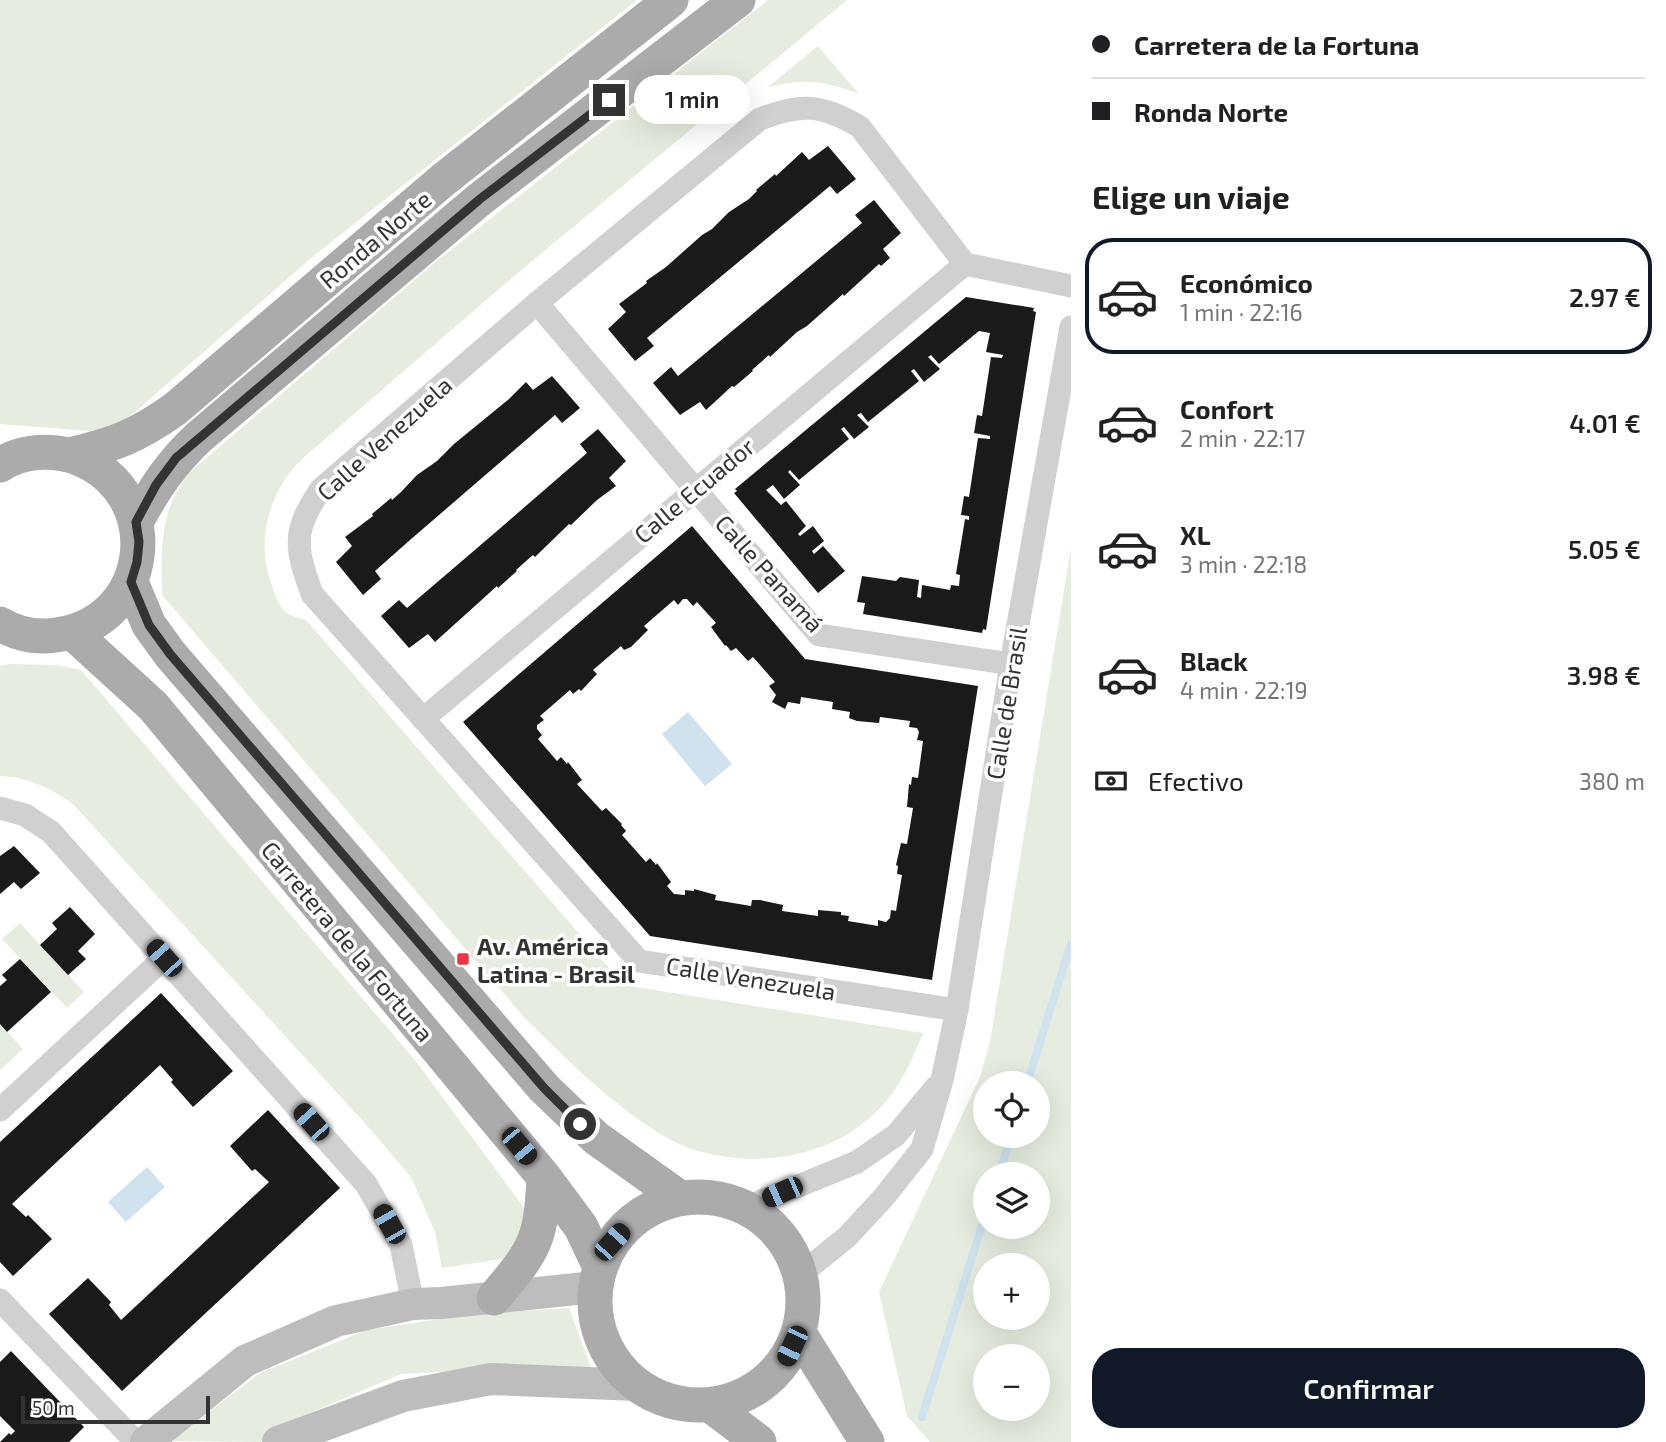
<!DOCTYPE html>
<html lang="es">
<meta charset="utf-8">
<style>
body{margin:0;font-family:"Exo 2",sans-serif;background:#f6f6f6;color:#202124;height:100vh;display:flex;flex-direction:column;font-size:26px;white-space:nowrap}
*{box-sizing:border-box;margin:0}
p{font-size:23px;color:#757577}
.icon{flex:none;width:38px;height:38px;fill:none;stroke:currentColor;stroke-width:2;stroke-linecap:round;stroke-linejoin:round}
.map{position:relative;flex:1;overflow:hidden}
.details{display:flex;flex-direction:column;background:#fff;width:595px}
.details>*{flex:none}
.top-card{display:grid;align-content:center;height:154px;padding:0 21px;background:#fff}
.fabs{position:absolute;left:973px;top:1071px;display:grid;gap:14px}
.fabs a{display:grid;place-items:center;width:77px;height:77px;border-radius:50%;background:#fff;box-shadow:0 7px 28px #0002;font-size:35px}
.scale{position:absolute;left:21px;bottom:18px;width:189px;box-sizing:border-box;padding-left:7px;border:4px solid #333;border-top:0;font-size:19px;line-height:24px;white-space:nowrap;color:#333;-webkit-text-stroke:5px #fff;paint-order:stroke}
.end{position:absolute;width:32px;height:32px;margin:-16px;border:9px solid #333;background:#fff;box-shadow:0 0 0 4px #fff}
.from{border-radius:50%}
.bubble{position:absolute;height:49px;border-radius:24px;background:#fff;box-shadow:0 7px 28px #0002;font-size:23px;font-weight:600;line-height:49px;text-align:center}
.car{position:absolute;width:21px;height:42px;margin:-21px -10px;border-radius:9px;box-shadow:0 0 5px 2px #0007;background:linear-gradient(#222 24%,#8ab4d8 0 40%,#222 0 76%,#8ab4d8 0 86%,#222 0)}
.top-card b{display:flex;align-items:center;gap:24px;height:66px;font-size:26px}
.top-card b+b{border-top:2px solid #e0e0e0}
.top-card i{width:18px;height:18px;background:#202124}
ul{padding:0;list-style:none}
li{display:flex;align-items:center;gap:21px;height:116px;margin:0 14px 10px;padding:0 7px;border:4px solid transparent;border-radius:28px}
li div{flex:1}
li b{display:block;font-size:26px}
li em{font-style:normal;font-weight:600}
li.active{border-color:#111827}
li>.icon{width:63px;height:63px;stroke-width:1.5}
h2{padding:0 21px;font-size:32px;line-height:84px}
.pay{display:flex;align-items:center;gap:18px;height:77px;padding:0 21px;font-size:26px}
.pay p{margin-inline-start:auto}
.cta{display:flex;gap:14px;margin-top:auto;padding:14px 21px}
.cta a{flex:1;height:80px;border-radius:28px;background:#111827;color:#fff;font-size:28px;font-weight:600;line-height:80px;text-align:center}
main{display:flex;flex:1;min-height:0}
.map>svg:first-child{display:block}
.green{fill:#e6ecdf;fill-rule:evenodd}
.water{fill:#cfe2ee}
.lines{fill:none;stroke-linecap:round;stroke-linejoin:round}
.stream{stroke:#cfe2ee;stroke-width:8}
.building{fill:#1a1a1a;fill-rule:evenodd}
.minor{stroke:#d0d0d0;stroke-width:23}
.secondary{stroke:#bdbdbd;stroke-width:32}
.primary{stroke:#ababab;stroke-width:35}
.route{stroke:#333;stroke-width:9}
.poi-dot{fill:#e63946;stroke:#fff;stroke-width:2.5}
.labels{text-anchor:middle;dominant-baseline:central;stroke-width:7;stroke-linejoin:round;paint-order:stroke}
.street-label{font-size:24px;fill:#333;stroke:#fff}
.poi-label{font-size:24px;font-weight:bold;fill:#333;stroke:#fff;text-anchor:start}
</style>
<main>
<div class="map">
<svg width="1071" height="1442" viewBox="0 0 1071 1442">
<rect width="100%" height="100%" fill="#fff"/>
<g class="green">
<polygon points="0,0 637,0 310,259 119,426 90,431 0,424"/>
<path d="M768 0H847L514 276 303 458C270 490 255 538 271 583 274 592 278 605 286 612 290 616 300 618 306 620L624 985 923 1033C911 1063 898 1092 874 1114 820 1166 724 1173 660 1134 609 1102 566 1059 523 1016L162 595C162 546 158 513 190 472L438 260Z"/>
<path d="M818 46 859 94C823 80 805 79 768 87Z"/>
<path d="M1071 548V1442H930L907 1416 879 1292 980 1077 990 1042ZM985 1083H1038V1136H985ZM985 1174H1038V1227H985ZM1038 1265V1318H985V1265ZM1038 1356V1409H985V1356Z"/>
<path d="M9 664 56 665 81 670 415 1060 536 1224 521 1256 442 1268 435 1232 411 1177 371 1130 73 804C50 788 29 777 0 776V666Z"/>
<polygon points="20,923 84,992 67,1008 2,939"/>
<polygon points="0,1024 23,1049 0,1070"/>
<polygon points="569,1308 594,1376 507,1368 401,1374 289,1422 261,1442 171,1441 260,1373 367,1330 473,1314"/>
</g>
<g class="water">
<polygon points="688,712 732,764 705,786 662,734"/>
<polygon points="147,1167 165,1187 126,1222 108,1202"/>
</g>
<g class="lines">
<g class="stream">
<polyline points="1027,1083 1071,944"/>
<polyline points="999,1174 1011,1136"/>
<polyline points="922,1417 985,1216"/>
</g>
</g>
<g class="building">
<polygon points="828,146 856,179 837,194 830,186 665,323 647,338 654,346 635,361 608,329 626,312 619,304 647,283 646,281 666,267 702,235 712,229 729,212 749,199 757,191 756,190 775,174 776,176 802,152 809,160"/>
<polygon points="874,200 901,233 883,249 890,258 881,266 879,264 844,296 843,294 807,326 797,332 770,357 769,355 752,370 753,371 734,387 732,386 706,410 700,402 680,415 653,383 671,367 678,376 862,223 855,215"/>
<polygon points="966,297 1034,308 1033,311 1036,312 986,630 983,629 982,633 863,614 865,603 857,602 862,576 896,581 900,577 919,580 917,597 921,598 922,585 950,590 951,585 959,586 960,575 956,574 965,519 969,520 969,516 961,515 964,496 969,497 978,438 990,439 990,436 974,433 977,415 982,416 991,357 1002,358 1003,355 986,352 990,333 979,331 939,364 931,355 928,357 940,369 924,382 914,369 911,371 919,381 868,422 861,413 857,415 869,427 854,439 844,427 841,429 849,439 799,480 790,470 788,472 800,485 784,499 773,485 766,490 781,505 786,501 806,526 798,534 800,536 813,526 824,541 812,551 814,554 823,546 845,571 818,593 734,493 737,491 735,489"/>
<polygon points="552,376 580,408 562,423 555,415 410,540 375,571 381,579 363,595 336,562 352,546 345,537 373,516 372,514 391,498 392,500 401,492 417,475 437,461 454,444 509,399 526,382 533,390"/>
<polygon points="598,429 626,461 609,478 616,486 597,500 571,525 569,524 535,557 533,555 516,570 517,571 498,588 497,586 435,642 428,634 409,648 381,616 399,600 407,608 497,531 587,453 580,444"/>
<path d="M692 526 805 659 978 686 932 980 650 936 463 722ZM683 599H687L693 606 697 602 716 623 711 627 725 646 726 645 731 651 736 648 748 661 753 657 775 682 769 686 776 695 772 702 785 709 788 702 800 704 801 697 833 702 832 709 850 712 849 718 857 721 879 723 880 717 910 721 909 727 917 728 919 732 917 740 923 741 918 778 912 777 911 785 909 784 907 807 913 808 907 844 901 843 896 865 898 866 897 874 902 875 896 911 891 910 890 918 886 922 878 920V926L848 921 849 916 841 915V912L818 910V916L782 911 783 905 760 900H752L751 906 715 900 716 895 694 889V891L685 890V895L674 894 667 886 671 882 657 863 656 865 650 858 646 862 622 835 626 831 621 825 622 824 606 808 602 811 577 784 582 780 568 762 567 764 561 757 557 761 538 739 542 735 537 729V725L544 720 540 716 570 690 573 694 579 689 581 691 597 674 593 670 621 646 624 650 631 647 648 630 644 626 674 600 678 605Z"/>
<polygon points="14,846 40,873 21,889 14,882 0,894 0,856"/>
<polygon points="70,907 95,934 78,951 86,959 68,975 40,945 57,929 52,923"/>
<polygon points="20,959 51,992 7,1032 0,1024 0,986 7,980 2,975"/>
<polygon points="161,993 233,1071 193,1107 171,1082 173,1080 160,1065 12,1204 26,1217 28,1215 52,1239 13,1276 0,1262 0,1142"/>
<polygon points="268,1110 340,1188 122,1391 49,1314 88,1278 111,1302 109,1305 121,1320 269,1182 255,1169 252,1171 230,1146"/>
<polygon points="11,1351 84,1427 69,1442 0,1442 9,1433 11,1435 15,1431 0,1416 0,1362"/>
</g>
<g class="lines">
<g class="minor">
<polyline points="537,303 819,635 1011,664"/>
<polyline points="423,719 965,264"/>
<polyline points="0,808 25,815 51,832 366,1184 401,1245 413,1304"/>
<path d="M957 1010 639 961 312 594C295 546 292 532 321 489L537 303 760 119C801 103 822 104 860 127L965 264 1071 286"/>
<polyline points="0,1110 164,958"/>
<polyline points="747,1207 857,1162 896,1135 936,1087"/>
<polyline points="801,1274 847,1237 884,1197 922,1149 942,1080 957,1010 1011,664 1071,327"/>
<polyline points="0,1300 136,1442"/>
</g>
<g class="secondary">
<polyline points="146,1442 245,1361 336,1321 413,1304 441,1303 595,1287"/>
<polyline points="278,1442 403,1396 491,1379 637,1385"/>
</g>
<g class="primary">
<path d="M69 455C114 445 137 436 175 409L443 180 671 0"/>
<path d="M0 465C22 450 54 449 78 458 168 494 153 622 56 635 37 638 17 634 0 624"/>
<path d="M136 522C154 489 171 463 199 437L480 199 738 0"/>
<polyline points="131,582 149,625 170,654 544,1088 596,1138 680,1198"/>
<polyline points="73,633 153,706 544,1177 581,1227 600,1267"/>
<circle cx="699" cy="1301" r="104"/>
<path d="M494 1298C535 1249 541 1242 544 1177"/>
<polyline points="799,1333 867,1442"/>
<polyline points="710,1405 759,1442"/>
</g>
</g>
<g class="lines">
<polyline class="route" points="580,1124 544,1088 170,654 149,625 131,582 137,562 139,542 136,522 156,485 176,458 480,199 609,100"/>
</g>
<rect class="poi-dot" x="456" y="952" width="14" height="14" rx="3.5"/>
<g class="labels">
<g class="street-label">
<text transform="translate(375 239) rotate(-40)">Ronda Norte</text>
<text transform="translate(384 438) rotate(-42)">Calle Venezuela</text>
<text transform="translate(694 490) rotate(-40)">Calle Ecuador</text>
<text transform="translate(770 573) rotate(48)">Calle Panamá</text>
<text transform="translate(1006 703) rotate(-81)">Calle de Brasil</text>
<text transform="translate(348 941) rotate(50)">Carretera de la Fortuna</text>
<text transform="translate(751 978) rotate(9)">Calle Venezuela</text>
</g>
<g class="poi-label">
<text x="477" y="945">Av. América<tspan x="477" dy="28">Latina - Brasil</tspan></text>
</g>
</g>
</svg>
<div class="fabs">
<a><svg class="icon" aria-label="locate" viewBox="0 0 24 24"><circle cx="12" cy="12" r="6"/><path d="M12 2v4M12 18v4M2 12h4M18 12h4"/></svg></a>
<a><svg class="icon" aria-label="layers" viewBox="0 0 24 24"><path d="M12 4l9 5-9 5-9-5zM3 14l9 5 9-5"/></svg></a>
<a>+</a>
<a>−</a>
</div>
<div class="scale">50 m</div>
<i class="end from" style="left:580px;top:1124px"></i>
<i class="end" style="left:609px;top:100px"></i>
<div class="bubble" style="left:634px;top:75px;width:116px">1 min</div>
<i class="car" style="left:164px;top:958px;rotate:318deg"></i>
<i class="car" style="left:311px;top:1122px;rotate:318deg"></i>
<i class="car" style="left:519px;top:1146px;rotate:140deg"></i>
<i class="car" style="left:782px;top:1192px;rotate:246deg"></i>
<i class="car" style="left:389px;top:1224px;rotate:330deg"></i>
<i class="car" style="left:612px;top:1242px;rotate:42deg"></i>
<i class="car" style="left:792px;top:1346px;rotate:205deg"></i>
</div>
<section class="details">
<div class="top-card">
<b><i class="from"></i>Carretera de la Fortuna</b>
<b><i></i>Ronda Norte</b>
</div>
<h2>Elige un viaje</h2>
<ul>
<li class="active"><svg class="icon" aria-label="car" viewBox="0 0 24 24"><path d="M5 17H2v-5l4-1 3-4h7l3 4 3 1v5h-3M9 17h6M6 11h13"/><circle cx="7" cy="17" r="2"/><circle cx="17" cy="17" r="2"/></svg><div><b>Económico</b><p>1 min · 22:16</p></div><em>2.97 €</em></li>
<li><svg class="icon" aria-label="car" viewBox="0 0 24 24"><path d="M5 17H2v-5l4-1 3-4h7l3 4 3 1v5h-3M9 17h6M6 11h13"/><circle cx="7" cy="17" r="2"/><circle cx="17" cy="17" r="2"/></svg><div><b>Confort</b><p>2 min · 22:17</p></div><em>4.01 €</em></li>
<li><svg class="icon" aria-label="car" viewBox="0 0 24 24"><path d="M5 17H2v-5l4-1 3-4h7l3 4 3 1v5h-3M9 17h6M6 11h13"/><circle cx="7" cy="17" r="2"/><circle cx="17" cy="17" r="2"/></svg><div><b>XL</b><p>3 min · 22:18</p></div><em>5.05 €</em></li>
<li><svg class="icon" aria-label="car" viewBox="0 0 24 24"><path d="M5 17H2v-5l4-1 3-4h7l3 4 3 1v5h-3M9 17h6M6 11h13"/><circle cx="7" cy="17" r="2"/><circle cx="17" cy="17" r="2"/></svg><div><b>Black</b><p>4 min · 22:19</p></div><em>3.98 €</em></li>
</ul>
<div class="pay"><svg class="icon" aria-label="cash" viewBox="0 0 24 24"><path d="M3 7h18v10H3z"/><circle cx="12" cy="12" r="2"/></svg>Efectivo<p>380 m</p></div>
<div class="cta"><a>Confirmar</a></div>
</section>
</main>
